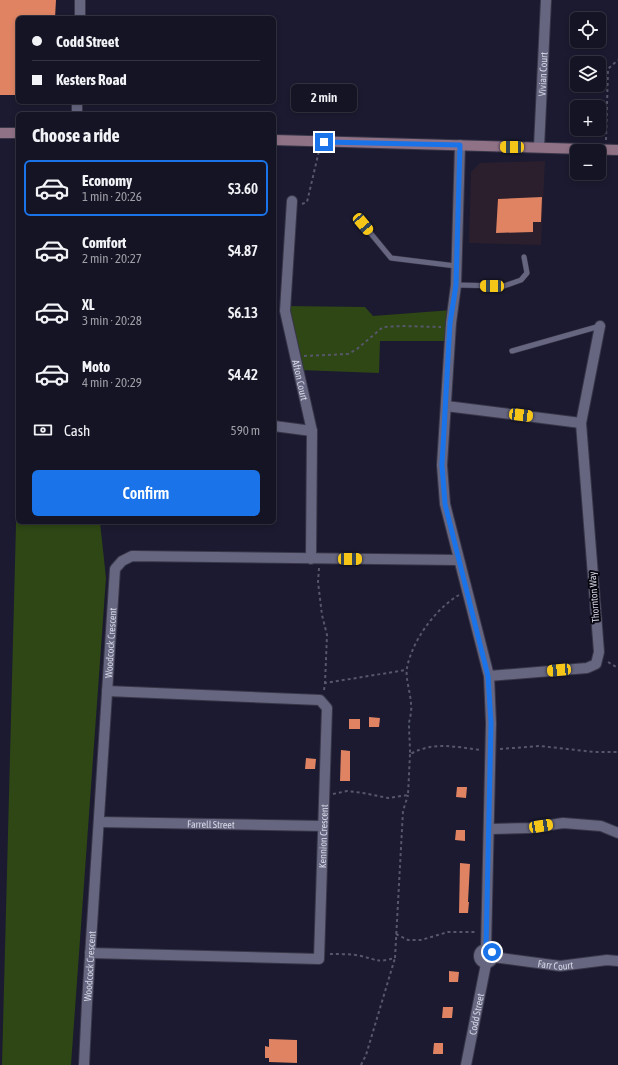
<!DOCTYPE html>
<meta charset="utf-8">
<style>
body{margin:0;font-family:"Asap Condensed",sans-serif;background:#1d1d2c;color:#f1f3f6;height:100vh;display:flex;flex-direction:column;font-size:15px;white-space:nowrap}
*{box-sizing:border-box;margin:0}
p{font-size:13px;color:#9d9ea6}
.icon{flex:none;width:22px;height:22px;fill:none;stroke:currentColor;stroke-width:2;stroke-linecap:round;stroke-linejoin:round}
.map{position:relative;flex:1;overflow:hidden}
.panel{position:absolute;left:16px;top:112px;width:260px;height:412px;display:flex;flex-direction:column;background:#141424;border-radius:6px;box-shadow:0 2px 6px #0003,0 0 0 1px #333341}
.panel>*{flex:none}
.guide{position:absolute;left:16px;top:16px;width:260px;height:88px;border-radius:6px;box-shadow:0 2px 6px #0003,0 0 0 1px #333341;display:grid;align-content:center;height:88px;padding:0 16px;background:#141424}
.controls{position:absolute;left:570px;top:12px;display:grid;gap:8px}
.controls a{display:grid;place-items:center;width:36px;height:36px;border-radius:6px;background:#141424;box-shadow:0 2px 6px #0003,0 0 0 1px #333341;font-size:20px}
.end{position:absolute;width:18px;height:18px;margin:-9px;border:5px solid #1a73e8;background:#fff;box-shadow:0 0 0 2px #fff}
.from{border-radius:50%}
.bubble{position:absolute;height:28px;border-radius:6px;background:#141424;box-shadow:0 2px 6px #0003,0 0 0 1px #333341;font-size:13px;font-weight:600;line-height:28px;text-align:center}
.car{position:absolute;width:12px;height:24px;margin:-12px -6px;border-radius:5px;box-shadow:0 0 3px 1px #0007;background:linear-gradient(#f5c518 24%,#345 0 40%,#f5c518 0 76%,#345 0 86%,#f5c518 0)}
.guide b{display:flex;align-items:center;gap:14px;height:38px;font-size:15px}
.guide b+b{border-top:1px solid #333341}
.guide i{width:10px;height:10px;background:#f1f3f6}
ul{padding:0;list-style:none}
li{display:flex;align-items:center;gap:12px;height:56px;margin:0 8px 6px;padding:0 8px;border:2px solid transparent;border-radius:6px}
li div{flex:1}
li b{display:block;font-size:15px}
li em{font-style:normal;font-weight:600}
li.selected{border-color:#1a73e8}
li>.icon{width:36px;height:36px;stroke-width:1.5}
h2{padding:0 16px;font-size:18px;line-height:48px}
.pay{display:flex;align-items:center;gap:10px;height:44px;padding:0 16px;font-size:15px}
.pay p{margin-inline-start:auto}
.button{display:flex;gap:8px;margin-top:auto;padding:8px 16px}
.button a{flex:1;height:46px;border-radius:6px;background:#1a73e8;color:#fff;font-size:16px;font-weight:600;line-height:46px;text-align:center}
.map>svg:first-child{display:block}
.commercial{fill:#2b1f2d}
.green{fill:#2e4715}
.building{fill:#df8363}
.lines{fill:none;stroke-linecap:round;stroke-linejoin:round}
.service-casing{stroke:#383648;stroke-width:6}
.minor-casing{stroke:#383648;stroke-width:12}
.secondary-casing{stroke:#383648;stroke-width:12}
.path{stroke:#57576b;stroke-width:2;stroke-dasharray:3 3;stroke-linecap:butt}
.service{stroke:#666681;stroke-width:5}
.minor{stroke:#666681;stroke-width:10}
.secondary{stroke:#907287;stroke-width:10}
.route{stroke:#1a73e8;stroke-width:5}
.labels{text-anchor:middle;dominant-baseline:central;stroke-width:4;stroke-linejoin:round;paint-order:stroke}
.street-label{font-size:10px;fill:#d5d6e5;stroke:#07060f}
</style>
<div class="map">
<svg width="618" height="1065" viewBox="0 0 618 1065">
<rect width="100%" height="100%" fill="#1b1a30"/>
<polygon class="commercial" points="545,161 541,245 469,243 471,172 480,163"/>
<g class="green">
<polygon points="285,306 365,307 373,316 452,310 450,341 380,341 379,373 299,370"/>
<polygon points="18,447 18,522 100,522 106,578 71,1065 2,1065"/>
</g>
<g class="building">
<polygon points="0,0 56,0 55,18 18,18 18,95 0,95"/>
<polygon points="542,197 541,222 533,222 533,232 496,233 498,199"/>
<polygon points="369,717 380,718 379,727 369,727"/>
<rect x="349" y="719" width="11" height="10"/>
<polygon points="341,750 350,751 350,781 340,781"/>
<polygon points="306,758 316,759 315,769 305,769"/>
<polygon points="457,787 467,787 466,798 456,797"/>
<polygon points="456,830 465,830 465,841 455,840"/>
<polygon points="460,863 470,864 468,902 469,902 468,913 459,913"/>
<polygon points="449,971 459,972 458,982 449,982"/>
<polygon points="443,1007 453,1007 452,1018 442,1018"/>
<polygon points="269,1039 297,1040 297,1063 269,1062 269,1058 265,1058 265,1046 269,1047"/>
<polygon points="434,1043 443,1043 443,1054 433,1054"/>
</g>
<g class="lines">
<g class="service-casing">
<g id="service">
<polyline points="363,224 391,258 456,266"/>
<polyline points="456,285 504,286 521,280 527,273 524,257"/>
<polyline points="512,351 600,326"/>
</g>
</g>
<g class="minor-casing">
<g id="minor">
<polyline points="80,18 80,0"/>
<polyline points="77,114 77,102"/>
<polyline points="460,145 456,285 451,323 442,465 445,504 489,676 491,723 486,949"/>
<path id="s1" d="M539 147 546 0"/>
<path id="s2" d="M292 201 285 311 312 431 311 559"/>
<polyline points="446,406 581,423"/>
<polyline points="274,426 312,431"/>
<polyline points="489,676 587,668 596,664 599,652 581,423 600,326"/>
<path id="s3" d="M99 822 323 826"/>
<polyline points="490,829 530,828 563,823 601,826 618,833"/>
<circle cx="486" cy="956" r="7"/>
<path id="s4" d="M90 953 319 959 327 708 320 700 107 691"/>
<path id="s5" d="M493 957 560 966 607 960 618 961"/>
<path id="s6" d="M84 1065 87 1003 115 569 122 561 132 556 458 560"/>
<path id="s7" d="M466 1065 486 964"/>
</g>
</g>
<g class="secondary-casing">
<g id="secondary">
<polyline points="0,133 18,133"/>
<polyline points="274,140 618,150"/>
</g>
</g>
<g class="path">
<polyline points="606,140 608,69 618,60"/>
<polyline points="302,204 307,202 319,151"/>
<polyline points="304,356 348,354 357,349 383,327 402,326 441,327"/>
<polyline points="319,568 318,582 322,615 327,635 325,683"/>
<path d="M459 595C435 609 412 641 407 668 405 678 411 694 411 705 412 711 410 717 409 723 409 733 410 743 410 754 435 741 455 747 481 750"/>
<polyline points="608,662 618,668"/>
<polyline points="324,690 325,683 406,670"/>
<polyline points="500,749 540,746 594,752 618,752"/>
<polyline points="333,794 347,791 363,793 388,798 408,795 410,754"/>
<polyline points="396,934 408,940 421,940 448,932 477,932"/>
<path d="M330 954C340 954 352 954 361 956 379 960 376 963 395 958L403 811 408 795"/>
<polyline points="361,1065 366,1055 395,958"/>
</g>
<use href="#service" class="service"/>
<use href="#minor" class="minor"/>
<use href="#secondary" class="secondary"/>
</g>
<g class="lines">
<polyline class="route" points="324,142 460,145 456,285 450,323 442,465 445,504 488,676 491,723 486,949 492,952"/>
</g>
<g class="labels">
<g class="street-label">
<text stroke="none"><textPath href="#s1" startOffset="73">Vivian Court</textPath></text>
<text stroke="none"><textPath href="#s2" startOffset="181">Afton Court</textPath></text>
<text transform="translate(594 597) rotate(-94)">Thornton Way</text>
<text stroke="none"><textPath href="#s6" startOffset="423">Woodcock Crescent</textPath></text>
<text stroke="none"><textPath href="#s3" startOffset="112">Farrell Street</textPath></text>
<text stroke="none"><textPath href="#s4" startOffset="352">Kennion Crescent</textPath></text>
<text stroke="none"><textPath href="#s5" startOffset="63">Farr Court</textPath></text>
<text stroke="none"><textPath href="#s6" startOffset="99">Woodcock Crescent</textPath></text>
<text stroke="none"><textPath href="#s7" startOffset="52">Codd Street</textPath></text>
</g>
</g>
</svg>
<div class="controls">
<a><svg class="icon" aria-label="locate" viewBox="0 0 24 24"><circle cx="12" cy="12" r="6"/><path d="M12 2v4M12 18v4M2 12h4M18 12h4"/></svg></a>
<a><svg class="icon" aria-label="layers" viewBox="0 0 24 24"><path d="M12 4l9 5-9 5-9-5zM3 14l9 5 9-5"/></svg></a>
<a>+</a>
<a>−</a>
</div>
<i class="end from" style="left:492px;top:952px"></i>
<i class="end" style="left:324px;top:142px"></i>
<div class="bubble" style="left:291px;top:84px;width:66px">2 min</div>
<i class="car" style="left:512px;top:147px;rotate:271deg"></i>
<i class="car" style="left:363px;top:224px;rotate:140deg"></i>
<i class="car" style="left:492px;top:286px;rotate:271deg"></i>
<i class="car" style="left:521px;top:415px;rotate:97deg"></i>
<i class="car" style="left:350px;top:559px;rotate:90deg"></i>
<i class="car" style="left:559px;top:670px;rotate:265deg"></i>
<i class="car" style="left:541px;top:826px;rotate:81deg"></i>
<div class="guide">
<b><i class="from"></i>Codd Street</b>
<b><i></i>Kesters Road</b>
</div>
<section class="panel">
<h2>Choose a ride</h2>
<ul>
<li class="selected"><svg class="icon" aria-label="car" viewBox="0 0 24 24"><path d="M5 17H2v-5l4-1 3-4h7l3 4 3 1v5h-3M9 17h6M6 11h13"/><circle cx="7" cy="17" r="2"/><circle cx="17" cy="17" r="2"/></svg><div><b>Economy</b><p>1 min · 20:26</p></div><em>$3.60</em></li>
<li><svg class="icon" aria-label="car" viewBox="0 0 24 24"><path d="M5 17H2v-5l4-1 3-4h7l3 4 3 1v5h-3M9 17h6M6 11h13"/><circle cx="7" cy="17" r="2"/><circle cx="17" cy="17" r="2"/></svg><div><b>Comfort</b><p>2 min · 20:27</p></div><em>$4.87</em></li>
<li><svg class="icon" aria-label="car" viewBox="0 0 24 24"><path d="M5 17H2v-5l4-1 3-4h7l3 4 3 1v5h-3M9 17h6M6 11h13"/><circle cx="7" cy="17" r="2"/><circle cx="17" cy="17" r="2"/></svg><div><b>XL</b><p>3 min · 20:28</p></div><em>$6.13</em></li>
<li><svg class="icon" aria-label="car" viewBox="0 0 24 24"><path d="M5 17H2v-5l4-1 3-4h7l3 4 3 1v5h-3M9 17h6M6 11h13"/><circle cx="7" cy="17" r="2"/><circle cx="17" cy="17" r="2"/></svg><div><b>Moto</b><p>4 min · 20:29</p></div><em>$4.42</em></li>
</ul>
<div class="pay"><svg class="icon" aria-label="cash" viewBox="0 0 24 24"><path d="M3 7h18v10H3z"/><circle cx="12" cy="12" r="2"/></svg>Cash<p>590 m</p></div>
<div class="button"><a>Confirm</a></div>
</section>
</div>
